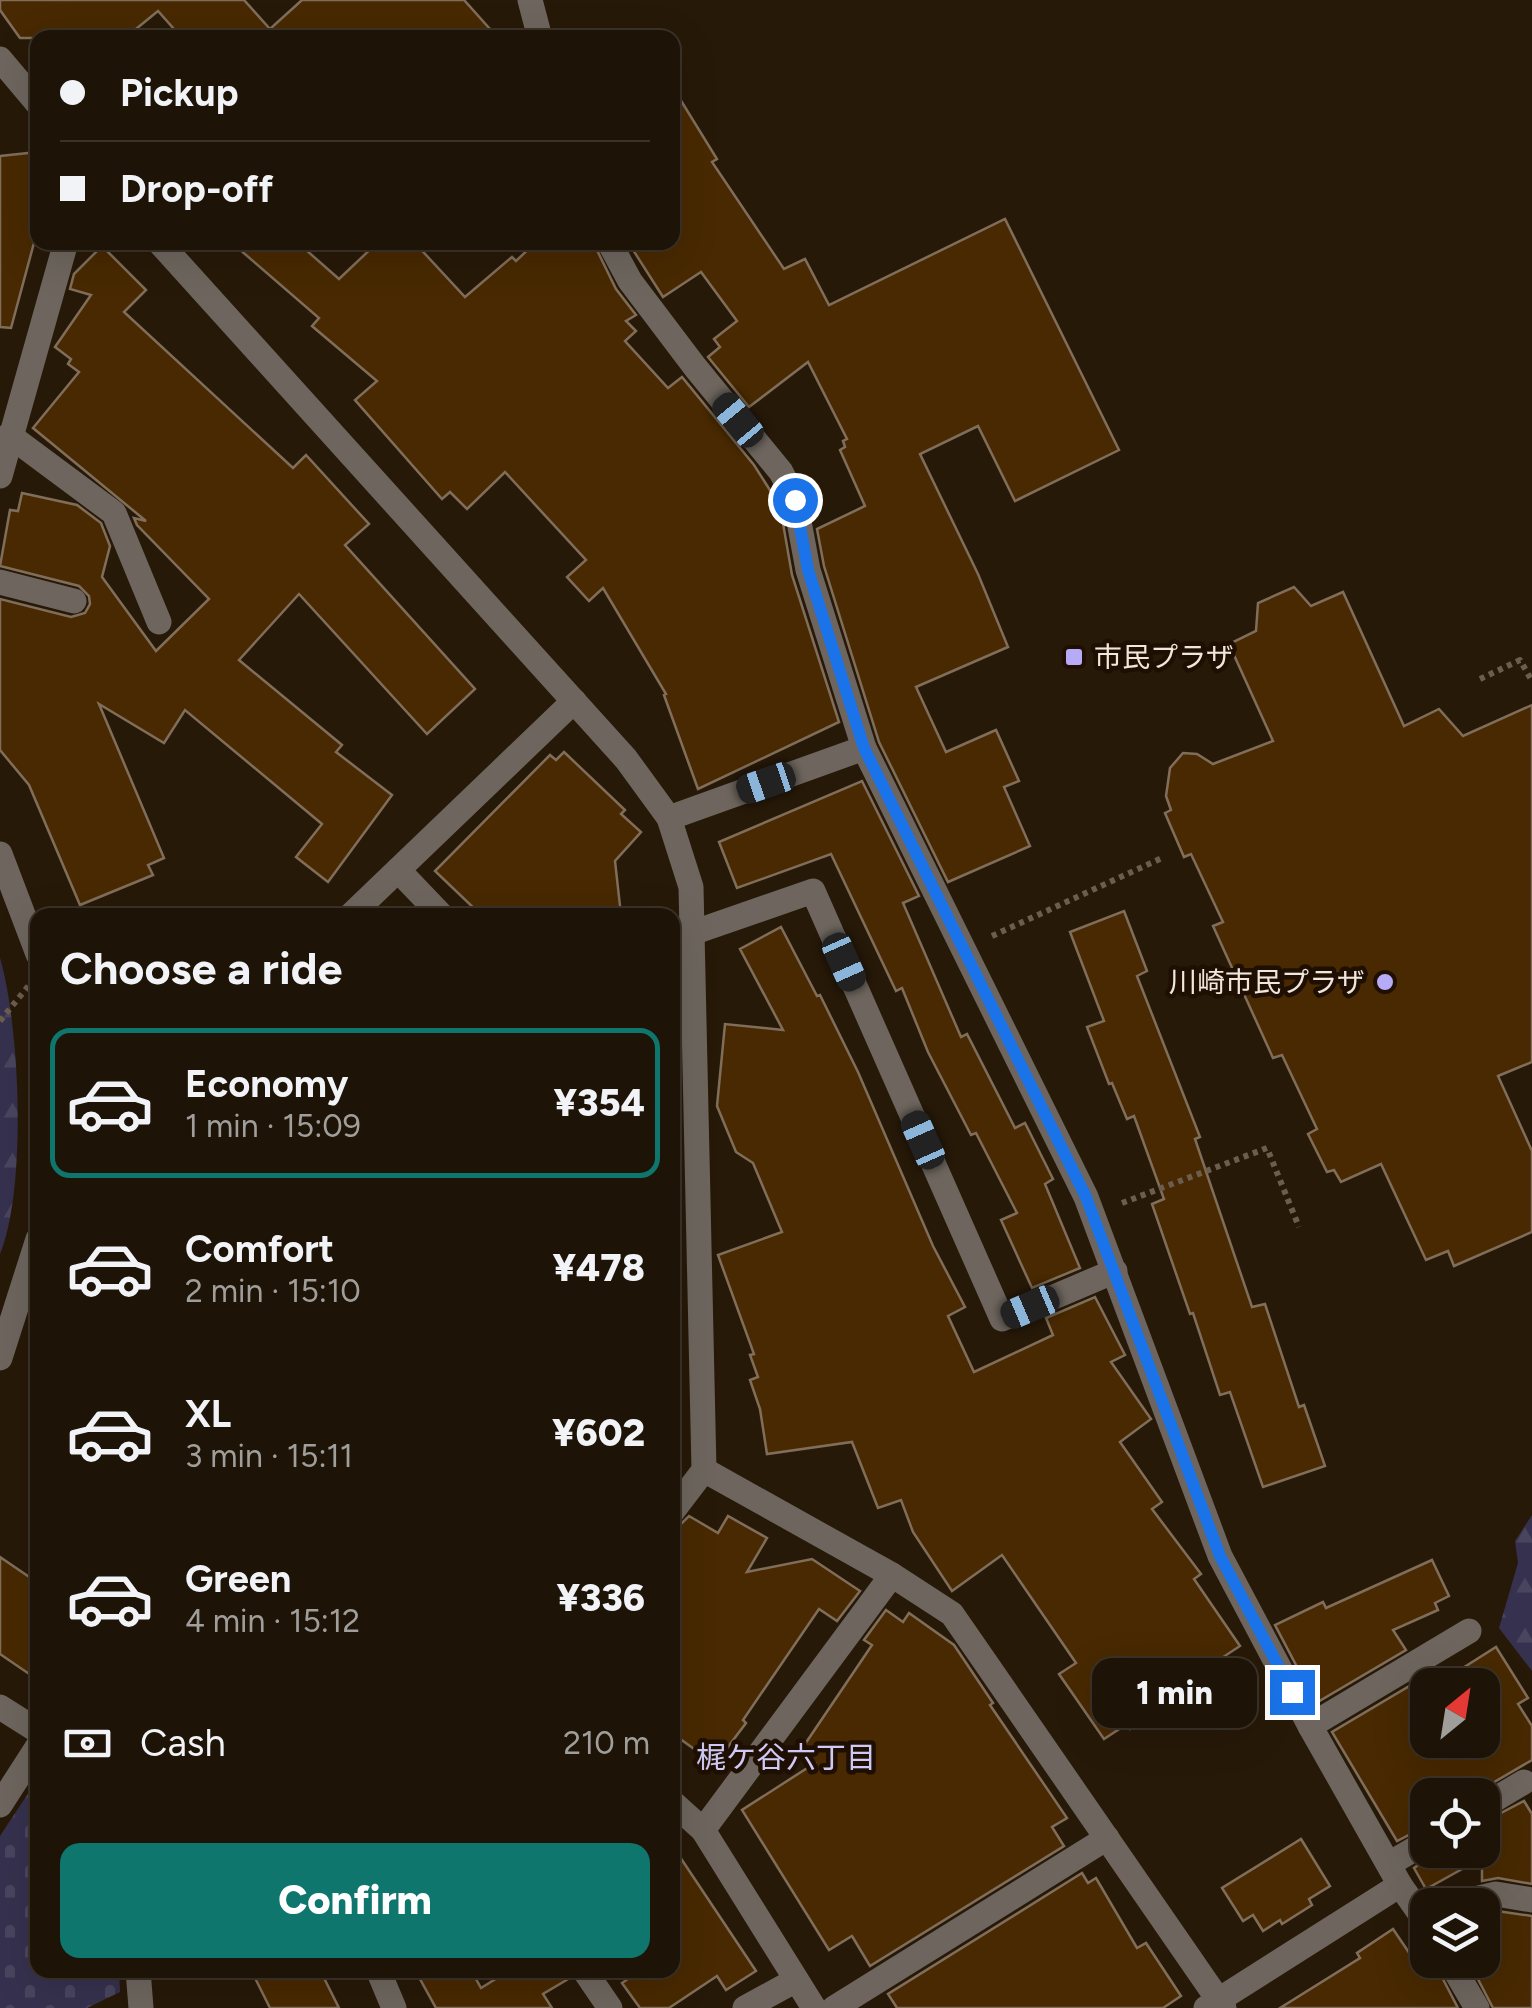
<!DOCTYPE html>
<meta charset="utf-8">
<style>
body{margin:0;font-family:Figtree,"Noto Sans JP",sans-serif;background:#251c10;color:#f1f3f6;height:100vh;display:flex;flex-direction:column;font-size:38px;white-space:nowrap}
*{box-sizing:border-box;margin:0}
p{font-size:32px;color:#a09e9b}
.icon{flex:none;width:55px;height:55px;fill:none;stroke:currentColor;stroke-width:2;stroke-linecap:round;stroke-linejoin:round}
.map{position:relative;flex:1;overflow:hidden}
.drawer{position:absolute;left:30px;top:908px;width:650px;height:1070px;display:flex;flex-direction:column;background:#1d1306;border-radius:20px;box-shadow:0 10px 40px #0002,0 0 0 2px #3b3228}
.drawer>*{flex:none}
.banner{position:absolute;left:30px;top:30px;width:650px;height:220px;border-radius:20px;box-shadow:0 10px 40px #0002,0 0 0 2px #3b3228;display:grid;align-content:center;height:220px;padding:0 30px;background:#1d1306}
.needle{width:65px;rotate:30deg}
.controls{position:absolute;left:1410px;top:1668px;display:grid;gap:20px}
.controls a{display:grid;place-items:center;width:90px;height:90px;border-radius:20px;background:#1d1306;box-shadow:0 10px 40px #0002,0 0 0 2px #3b3228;font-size:50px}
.end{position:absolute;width:45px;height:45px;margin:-22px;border:12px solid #1a73e8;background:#fff;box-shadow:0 0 0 5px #fff}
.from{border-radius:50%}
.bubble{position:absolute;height:70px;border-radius:20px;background:#1d1306;box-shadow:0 10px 40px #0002,0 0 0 2px #3b3228;font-size:32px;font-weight:800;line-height:70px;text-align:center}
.car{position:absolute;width:30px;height:60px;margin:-30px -15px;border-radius:12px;box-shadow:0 0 8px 2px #0007;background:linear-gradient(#222 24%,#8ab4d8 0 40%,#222 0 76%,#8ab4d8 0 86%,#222 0)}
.banner b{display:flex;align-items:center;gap:35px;height:95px;font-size:38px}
.banner b+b{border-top:2px solid #3b3228}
.banner i{width:25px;height:25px;background:#f1f3f6}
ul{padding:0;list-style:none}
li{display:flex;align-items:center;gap:30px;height:150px;margin:0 20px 15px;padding:0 10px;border:5px solid transparent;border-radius:20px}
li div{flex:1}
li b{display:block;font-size:38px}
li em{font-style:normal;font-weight:800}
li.current{border-color:#0f766e}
li>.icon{width:90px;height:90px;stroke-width:1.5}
h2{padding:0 30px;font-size:45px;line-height:120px}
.pay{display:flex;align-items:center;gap:25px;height:110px;padding:0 30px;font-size:38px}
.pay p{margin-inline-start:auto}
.button{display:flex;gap:20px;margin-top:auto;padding:20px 30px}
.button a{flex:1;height:115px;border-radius:20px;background:#0f766e;color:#fff;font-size:40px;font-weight:800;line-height:115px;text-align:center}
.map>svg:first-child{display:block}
.forest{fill:url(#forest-firs)}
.cemetery{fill:url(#cemetery-stones)}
.building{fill:#482901;stroke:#806e5b;stroke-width:2.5}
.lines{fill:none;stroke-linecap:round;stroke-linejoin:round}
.path{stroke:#6b5e4f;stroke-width:6;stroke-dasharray:5 5;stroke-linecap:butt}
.minor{stroke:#6e665e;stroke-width:25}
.route{stroke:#1a73e8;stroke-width:12}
.poi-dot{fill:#b7abf8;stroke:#1e0f02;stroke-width:4}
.labels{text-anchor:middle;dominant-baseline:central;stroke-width:9;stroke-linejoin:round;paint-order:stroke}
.poi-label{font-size:28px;fill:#f0e6db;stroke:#1e0f02;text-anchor:start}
.neighbourhood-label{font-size:30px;fill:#cfcaf5;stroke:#1e0f02}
</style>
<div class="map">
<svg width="1532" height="2008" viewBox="0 0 1532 2008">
<defs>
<pattern id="forest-firs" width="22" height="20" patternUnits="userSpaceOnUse" patternTransform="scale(2.5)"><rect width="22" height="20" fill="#36314e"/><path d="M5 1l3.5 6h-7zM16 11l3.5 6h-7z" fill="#4a455f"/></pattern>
<pattern id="cemetery-stones" width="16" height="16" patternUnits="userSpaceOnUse" patternTransform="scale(2.5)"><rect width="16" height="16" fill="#36314e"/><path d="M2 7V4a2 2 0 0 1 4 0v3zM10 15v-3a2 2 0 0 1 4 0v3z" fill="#4a455f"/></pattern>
</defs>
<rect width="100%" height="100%" fill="#271908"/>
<g class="forest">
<path d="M0 958C20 1027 27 1187 0 1254Z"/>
<polygon points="1532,1515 1532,1671 1499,1628 1518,1563 1515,1541"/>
</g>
<polygon class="cemetery" points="37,1780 38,1970 119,1970 120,1992 87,2008 0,2008 0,1836"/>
<g class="building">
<polygon points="0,0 244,0 270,29 302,0 464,0 498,38 182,38 158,11 125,38 20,38 0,10"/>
<polygon points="672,86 717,159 712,162 784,269 805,259 829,305 1005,219 1119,450 1015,501 978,426 920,454 978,574 1008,647 916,687 946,752 996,730 1019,781 1004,787 1030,846 948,882 879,742 824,566 817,529 865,506 840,450 845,447 843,441 847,439 808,362 749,407 708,357 720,347 714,339 737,321 701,272 663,297 628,242 672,242"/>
<polygon points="38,152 38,228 11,328 0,327 0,156"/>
<polygon points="231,242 297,242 339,279 378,242 414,242 465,297 512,257 516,261 536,242 593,242 616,289 636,315 626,321 636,331 625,341 668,388 682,377 754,465 780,506 792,575 839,722 698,789 664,695 666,694 603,588 589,601 567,577 586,560 505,472 467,509 450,492 442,499 355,400 377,381 312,326 319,318"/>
<polygon points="102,246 146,290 124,312 293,468 306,455 369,524 345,545 475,689 427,734 299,594 239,660 342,745 336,752 392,795 328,882 296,857 322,824 185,710 164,743 99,704 164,858 148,865 153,875 80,905 29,785 0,750 0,599 71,617 85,613 90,604 89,596 79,586 0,566 10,510 18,511 22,493 77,505 101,523 110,546 102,577 156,651 209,599 137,525 134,518 146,521 33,428 79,372 68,364 71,359 55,347 91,295 70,289 74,274"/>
<polygon points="1294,587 1311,606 1343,592 1404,726 1439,709 1463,736 1532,705 1532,1062 1498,1076 1532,1151 1532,1232 1454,1266 1448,1251 1426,1260 1381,1164 1341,1182 1334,1170 1327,1172 1308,1134 1317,1129 1282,1055 1273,1058 1213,926 1223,922 1191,854 1184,857 1165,813 1171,810 1166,796 1170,768 1183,753 1197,754 1213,764 1273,741 1229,644 1256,631 1258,603"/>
<polygon points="564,752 625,810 621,814 641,832 615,861 621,915 481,915 435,871 550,755 556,760"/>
<polygon points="862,781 919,896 903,903 961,1037 967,1034 1015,1128 1025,1123 1053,1179 1045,1184 1080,1268 1032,1288 1001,1220 1017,1213 976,1133 971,1135 928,1052 902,988 896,991 831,854 737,888 719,842"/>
<polygon points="1124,911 1147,971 1137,976 1200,1137 1195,1139 1252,1307 1265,1304 1299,1407 1304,1405 1325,1466 1263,1487 1230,1392 1220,1395 1193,1313 1190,1314 1152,1204 1164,1199 1134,1116 1127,1119 1112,1083 1109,1084 1087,1027 1104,1021 1070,932"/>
<polygon points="781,927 817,996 820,995 858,1072 933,1246 965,1307 948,1316 974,1372 1053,1335 1046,1318 1095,1297 1125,1355 1111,1362 1151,1419 1120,1442 1162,1502 1152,1509 1201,1574 1194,1579 1240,1646 1167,1694 1172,1702 1130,1729 1127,1724 1104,1739 1059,1674 1076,1663 1002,1555 952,1591 913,1532 901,1500 878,1508 852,1442 767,1454 760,1409 750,1380 758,1377 750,1355 754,1354 718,1255 782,1232 753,1163 736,1152 717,1106 725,1024 783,1030 740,949"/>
<polygon points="689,1516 718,1533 728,1516 767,1538 747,1572 812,1559 860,1591 837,1621 819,1609 743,1720 746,1723 715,1764 672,1733 672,1528 679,1526"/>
<polygon points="0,1557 38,1583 38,1680 0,1654"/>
<polygon points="1432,1560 1449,1596 1435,1603 1438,1610 1393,1630 1406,1650 1316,1703 1275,1625 1323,1602 1326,1608"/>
<polygon points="886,1610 903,1622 909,1613 954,1645 993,1703 990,1705 1067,1818 1052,1827 1064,1846 870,1966 852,1936 829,1950 742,1810 815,1763 799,1753 872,1645 864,1640"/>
<polygon points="1496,1647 1528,1698 1518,1704 1532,1726 1532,1760 1472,1795 1428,1795 1428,1825 1397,1841 1332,1732 1423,1678 1428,1685 1428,1740 1482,1740 1482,1685 1436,1685"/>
<polygon points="1524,1801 1532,1814 1532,1884 1498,1878 1482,1881 1482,1858 1426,1889 1414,1868 1441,1850 1482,1850 1482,1823"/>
<polygon points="1301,1839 1330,1886 1309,1899 1312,1905 1282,1924 1280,1920 1263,1931 1253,1915 1243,1921 1222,1888"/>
<polygon points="672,1845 756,1971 726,1990 717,1976 669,2008 640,2008 622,1983 641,1970 672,1970"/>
<polygon points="1082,1873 1088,1883 1096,1878 1137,1948 1146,1943 1181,1996 1163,2008 897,2008 888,1994"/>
<polygon points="1497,1911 1532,1916 1532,2008 1493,2008 1468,1960 1482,1960 1482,1914"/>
<polygon points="1393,1929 1414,1960 1433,1960 1458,2008 1280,2008 1360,1958 1357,1953"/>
<polygon points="251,1970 320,1970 339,2008 270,2008"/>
<polygon points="415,1970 471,1970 481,1988 510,1970 568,1970 570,1978 543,1994 552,2008 436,2008"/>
</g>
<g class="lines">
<g class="path">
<polyline points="1480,679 1520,660 1532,681"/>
<polyline points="992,936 1162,858"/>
<polyline points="0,1021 30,984"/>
<polyline points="1122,1203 1267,1148 1299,1227"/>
</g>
<g class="minor">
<polyline points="530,0 540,38"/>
<polyline points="0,59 38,104"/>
<polyline points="159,242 626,759 669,818 691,887 704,1470 672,1512"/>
<polyline points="609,242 630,281 695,367 781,472 795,500 808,570 864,748 1086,1197 1220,1556 1310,1726 1400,1885 1428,1925"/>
<polyline points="9,435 114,513 159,622"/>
<polyline points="0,476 66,242"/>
<polyline points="0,582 74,601"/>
<polyline points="669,818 864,748"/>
<polyline points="0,854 38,954"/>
<polyline points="398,870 441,915"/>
<polyline points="351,915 574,701"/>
<polyline points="692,933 813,891 1002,1319 1115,1271"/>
<polyline points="0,1358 38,1239"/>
<polyline points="704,1470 892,1575 952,1614 1224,2008"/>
<polyline points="0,1707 38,1731"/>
<polyline points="1310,1726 1469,1631"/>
<polyline points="672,1802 703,1830 814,2008"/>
<polyline points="0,1805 38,1746"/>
<polyline points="1482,1807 1524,1782"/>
<polyline points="703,1830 892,1575"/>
<polyline points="1389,1864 1428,1841"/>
<polyline points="1450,1905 1496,1894 1532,1900"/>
<polyline points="1449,1960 1477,2008"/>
<polyline points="138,1970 141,2008"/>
<polyline points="378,1970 394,2008"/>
<polyline points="584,1970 610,2008"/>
<polyline points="745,2008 796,1980"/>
<polyline points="834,2008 1107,1838"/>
<polyline points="1206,2008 1400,1885"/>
</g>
</g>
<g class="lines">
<polyline class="route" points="795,500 808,570 864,748 1086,1197 1220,1556 1292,1692"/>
</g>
<g class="poi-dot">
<rect x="1064" y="647" width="20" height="20" rx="5"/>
<circle cx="1385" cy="982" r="10"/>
</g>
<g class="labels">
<g class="poi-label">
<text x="1094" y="657">市民プラザ</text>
<text x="1365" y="982" text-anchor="end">川崎市民プラザ</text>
</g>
<g class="neighbourhood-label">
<text x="786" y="1757">梶ケ谷六丁目</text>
</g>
</g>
</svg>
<div class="controls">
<a><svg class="needle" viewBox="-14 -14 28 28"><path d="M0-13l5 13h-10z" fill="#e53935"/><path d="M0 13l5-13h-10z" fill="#a09e9b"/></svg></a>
<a><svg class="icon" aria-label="locate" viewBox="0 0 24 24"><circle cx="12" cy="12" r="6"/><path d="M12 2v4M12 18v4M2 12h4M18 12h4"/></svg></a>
<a><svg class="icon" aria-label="layers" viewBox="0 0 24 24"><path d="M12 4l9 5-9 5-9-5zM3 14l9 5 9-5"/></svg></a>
</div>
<i class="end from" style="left:795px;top:500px"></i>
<i class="end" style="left:1292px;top:1692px"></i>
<div class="bubble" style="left:1092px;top:1658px;width:165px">1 min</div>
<i class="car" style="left:738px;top:420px;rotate:320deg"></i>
<i class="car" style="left:766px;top:783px;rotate:251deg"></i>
<i class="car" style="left:844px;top:962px;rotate:156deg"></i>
<i class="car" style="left:923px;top:1140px;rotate:336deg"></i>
<i class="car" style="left:1030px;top:1307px;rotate:247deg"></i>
<div class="banner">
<b><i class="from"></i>Pickup</b>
<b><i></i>Drop-off</b>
</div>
<section class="drawer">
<h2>Choose a ride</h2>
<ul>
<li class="current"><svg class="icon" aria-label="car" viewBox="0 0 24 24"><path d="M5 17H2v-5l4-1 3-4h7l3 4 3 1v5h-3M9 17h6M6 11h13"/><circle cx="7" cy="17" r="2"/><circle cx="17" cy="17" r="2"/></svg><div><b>Economy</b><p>1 min · 15:09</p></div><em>¥354</em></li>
<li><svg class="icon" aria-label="car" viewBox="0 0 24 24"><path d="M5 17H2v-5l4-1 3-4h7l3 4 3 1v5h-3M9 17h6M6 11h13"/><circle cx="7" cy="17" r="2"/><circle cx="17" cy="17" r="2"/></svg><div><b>Comfort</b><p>2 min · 15:10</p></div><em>¥478</em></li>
<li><svg class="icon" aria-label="car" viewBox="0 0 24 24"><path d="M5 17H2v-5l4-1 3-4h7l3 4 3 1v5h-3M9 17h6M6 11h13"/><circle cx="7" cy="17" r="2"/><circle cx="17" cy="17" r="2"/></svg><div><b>XL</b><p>3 min · 15:11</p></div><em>¥602</em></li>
<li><svg class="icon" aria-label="car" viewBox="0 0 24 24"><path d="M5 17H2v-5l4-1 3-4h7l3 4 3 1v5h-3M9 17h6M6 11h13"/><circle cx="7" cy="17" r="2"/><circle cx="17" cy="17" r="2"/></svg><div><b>Green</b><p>4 min · 15:12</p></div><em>¥336</em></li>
</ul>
<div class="pay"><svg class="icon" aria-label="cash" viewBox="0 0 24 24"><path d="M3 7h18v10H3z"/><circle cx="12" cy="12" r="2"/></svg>Cash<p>210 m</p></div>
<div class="button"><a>Confirm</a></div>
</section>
</div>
